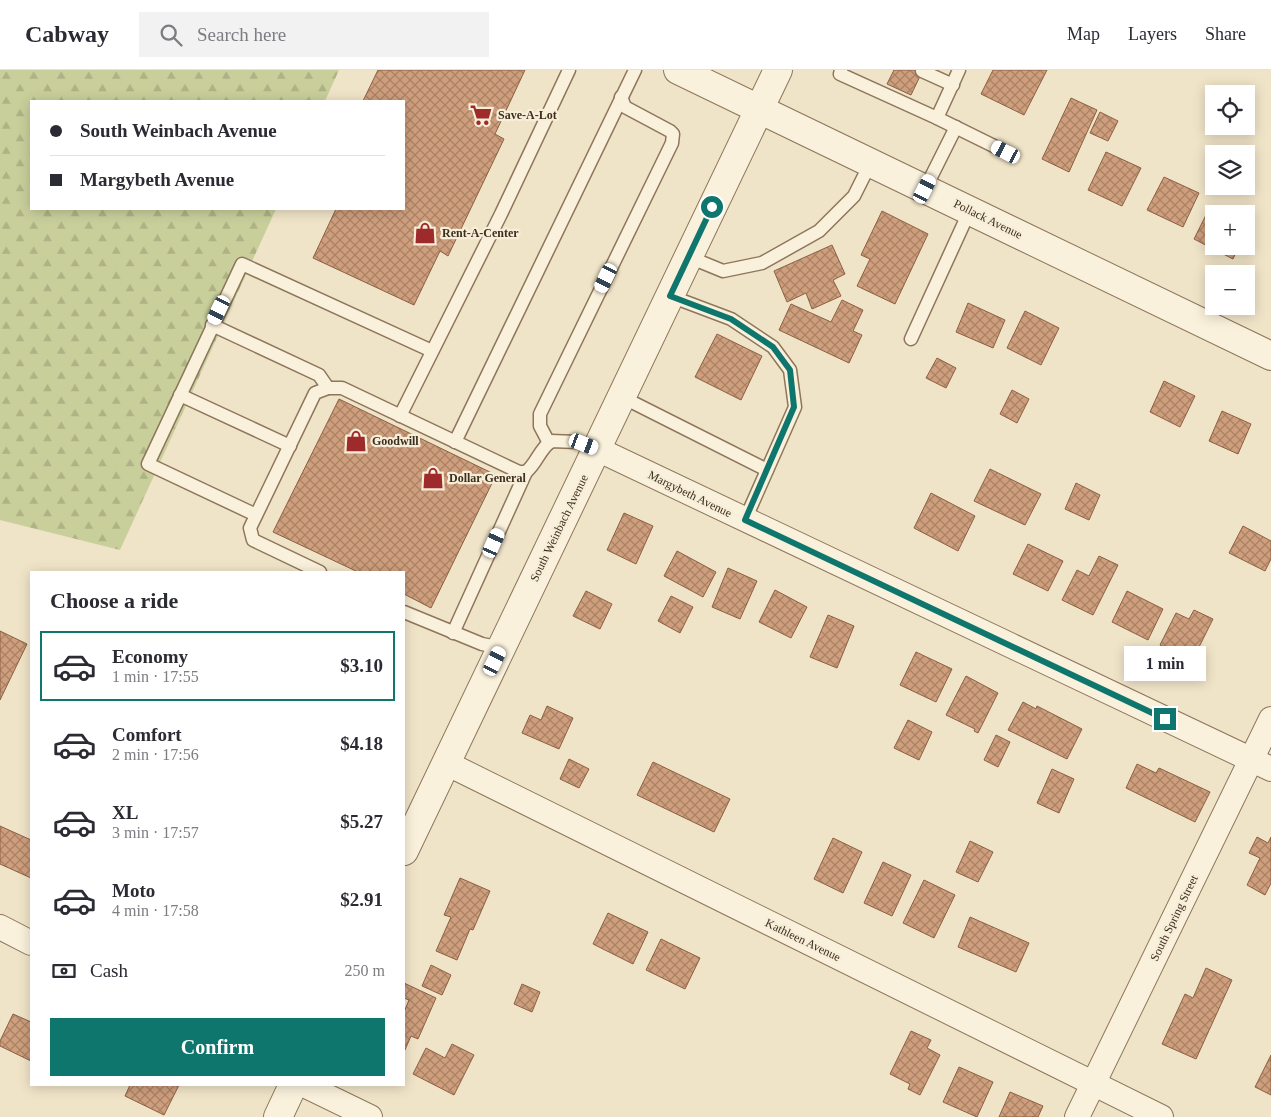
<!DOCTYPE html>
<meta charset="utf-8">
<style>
body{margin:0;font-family:"Times New Roman",serif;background:#f2f2f3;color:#2b2b33;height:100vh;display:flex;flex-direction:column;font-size:19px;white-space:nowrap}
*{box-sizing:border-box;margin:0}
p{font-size:16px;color:#7c7c81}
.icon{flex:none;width:28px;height:28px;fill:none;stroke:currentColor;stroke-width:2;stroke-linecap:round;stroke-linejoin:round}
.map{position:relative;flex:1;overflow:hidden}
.details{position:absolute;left:30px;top:501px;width:375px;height:515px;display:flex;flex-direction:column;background:#fff;border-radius:0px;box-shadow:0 2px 12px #0003}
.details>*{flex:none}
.hud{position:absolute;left:30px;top:30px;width:375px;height:110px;border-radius:0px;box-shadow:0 2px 12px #0003;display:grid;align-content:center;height:110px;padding:0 20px;background:#fff}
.tools{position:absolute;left:1205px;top:15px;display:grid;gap:10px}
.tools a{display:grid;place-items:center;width:50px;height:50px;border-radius:0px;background:#fff;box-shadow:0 2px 12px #0003;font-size:25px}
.end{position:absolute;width:22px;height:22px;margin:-11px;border:6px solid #0f766e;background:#fff;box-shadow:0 0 0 2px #fff}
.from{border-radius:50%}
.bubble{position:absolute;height:35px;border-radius:0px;background:#fff;box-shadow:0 2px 12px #0003;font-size:16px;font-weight:700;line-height:35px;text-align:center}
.car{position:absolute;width:15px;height:30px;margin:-15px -8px;border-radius:6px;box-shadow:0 0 4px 1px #0007;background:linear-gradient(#fff 24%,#345 0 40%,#fff 0 76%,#345 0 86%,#fff 0)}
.hud b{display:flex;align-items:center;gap:18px;height:48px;font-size:19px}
.hud b+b{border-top:1px solid #e1e1e2}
.hud i{width:12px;height:12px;background:#2b2b33}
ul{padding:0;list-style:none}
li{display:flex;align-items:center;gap:15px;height:70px;margin:0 10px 8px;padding:0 10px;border:2px solid transparent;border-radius:0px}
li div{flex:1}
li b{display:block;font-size:19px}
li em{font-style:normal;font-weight:700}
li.selected{border-color:#0f766e}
li>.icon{width:45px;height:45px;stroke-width:1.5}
h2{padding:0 20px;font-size:22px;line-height:60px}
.pay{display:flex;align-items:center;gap:12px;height:55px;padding:0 20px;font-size:19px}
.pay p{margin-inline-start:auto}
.action{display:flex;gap:10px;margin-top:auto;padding:10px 20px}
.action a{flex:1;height:58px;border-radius:0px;background:#0f766e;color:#fff;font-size:20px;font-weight:700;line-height:58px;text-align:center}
header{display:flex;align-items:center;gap:30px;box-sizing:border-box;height:70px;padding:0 25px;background:#fff;border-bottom:1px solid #e1e1e2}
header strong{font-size:24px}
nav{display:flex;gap:28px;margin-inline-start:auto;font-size:18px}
.search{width:350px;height:45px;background:#f2f2f3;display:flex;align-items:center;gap:12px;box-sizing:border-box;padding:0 18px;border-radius:0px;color:#7c7c81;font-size:19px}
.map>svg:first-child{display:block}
.forest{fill:url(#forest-firs)}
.building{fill:url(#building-cross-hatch);stroke:#8d5f41}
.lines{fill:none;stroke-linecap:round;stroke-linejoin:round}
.service-casing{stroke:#8d765c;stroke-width:15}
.minor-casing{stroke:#8d765c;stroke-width:26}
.tertiary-casing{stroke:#8d765c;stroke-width:30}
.service{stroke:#faf1dc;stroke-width:12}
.minor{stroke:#faf1dc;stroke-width:24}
.tertiary{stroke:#faf1dc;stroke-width:28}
.route{stroke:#0f766e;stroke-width:6}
.labels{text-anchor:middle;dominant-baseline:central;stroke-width:4.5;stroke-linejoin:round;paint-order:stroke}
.poi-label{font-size:12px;font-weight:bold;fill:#3d2e20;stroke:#f7eed8;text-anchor:start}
.street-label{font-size:12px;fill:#3d2e20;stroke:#f7eed8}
</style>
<header>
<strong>Cabway</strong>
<div class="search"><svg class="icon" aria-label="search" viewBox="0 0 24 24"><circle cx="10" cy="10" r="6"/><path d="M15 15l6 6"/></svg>Search here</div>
<nav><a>Map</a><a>Layers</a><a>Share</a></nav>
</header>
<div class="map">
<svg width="1271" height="1047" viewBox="0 0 1271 1047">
<defs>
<pattern id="forest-firs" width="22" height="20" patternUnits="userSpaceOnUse" patternTransform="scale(1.25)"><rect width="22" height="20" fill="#c9cf9b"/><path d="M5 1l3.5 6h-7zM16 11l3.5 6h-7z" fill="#aeb285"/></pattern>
<pattern id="building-cross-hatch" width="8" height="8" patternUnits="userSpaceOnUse" patternTransform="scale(1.25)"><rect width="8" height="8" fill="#cf9f7d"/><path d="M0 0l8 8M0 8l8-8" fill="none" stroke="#a98266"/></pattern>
</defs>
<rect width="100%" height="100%" fill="#f0e4c8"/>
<polygon class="forest" points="0,0 339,0 325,31 31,31 31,139 276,139 120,480 0,450"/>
<g class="building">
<polygon points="378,0 525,0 495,64 504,69 448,186 440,181 414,235 313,188 336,139 404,139 404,31 363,31"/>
<polygon points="894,0 923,0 911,25 887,14"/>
<polygon points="993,0 1047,0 1024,45 981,24"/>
<polygon points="1071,28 1097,40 1069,102 1042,89"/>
<polygon points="1100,42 1118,51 1108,71 1090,63"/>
<polygon points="1106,82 1141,98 1122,136 1088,120"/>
<polygon points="1164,107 1199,123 1183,157 1147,140"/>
<polygon points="882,141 928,164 895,234 857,216 870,189 861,185"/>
<polygon points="1208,141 1214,144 1214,176 1239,176 1233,189 1194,169"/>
<polygon points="832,175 845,204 833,210 841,226 812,239 806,223 787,232 774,201"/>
<polygon points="842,230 863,240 853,261 862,265 849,293 779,260 791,234 831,252"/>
<polygon points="968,233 1005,250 993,278 956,262"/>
<polygon points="1025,241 1059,258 1041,295 1007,278"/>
<polygon points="717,264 762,286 741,330 695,307"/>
<polygon points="937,288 956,298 946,318 926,308"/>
<polygon points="1164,311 1195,326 1180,357 1150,342"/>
<polygon points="1012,320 1029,329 1017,353 1000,344"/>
<polygon points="339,329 496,405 431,538 404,524 404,502 358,502 273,462"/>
<polygon points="1222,341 1251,354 1238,384 1209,371"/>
<polygon points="990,399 1041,424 1025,455 974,431"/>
<polygon points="1076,413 1100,425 1089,450 1065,439"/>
<polygon points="931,423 975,446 958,481 914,458"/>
<polygon points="624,443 653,456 636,494 607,480"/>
<polygon points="1243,456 1271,471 1271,489 1265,501 1229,483"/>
<polygon points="1028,474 1063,491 1048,521 1013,504"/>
<polygon points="677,481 716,502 703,527 664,506"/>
<polygon points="1099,486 1118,495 1093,545 1062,530 1077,500 1089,506"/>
<polygon points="728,498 757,511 740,549 712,537"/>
<polygon points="775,520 807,537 791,568 759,552"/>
<polygon points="586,521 612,534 600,559 573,546"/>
<polygon points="1127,521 1163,539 1148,570 1112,552"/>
<polygon points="671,526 693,537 680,563 658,551"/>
<polygon points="1194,540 1213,549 1192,591 1160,575 1176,543 1189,549"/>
<polygon points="828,545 854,556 837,598 810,587"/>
<polygon points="0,561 27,574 0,630"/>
<polygon points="916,582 952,599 936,632 900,615"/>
<polygon points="966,606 998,623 978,663 974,661 975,659 946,645"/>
<polygon points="1023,632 1036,639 1037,636 1082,659 1067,689 1008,660"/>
<polygon points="547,636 573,648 559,679 522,663 530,645 541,650"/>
<polygon points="908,650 932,662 919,690 894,678"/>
<polygon points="996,665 1010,672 998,697 984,690"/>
<polygon points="569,689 589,699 579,718 560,709"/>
<polygon points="653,692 730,729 714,762 637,725"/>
<polygon points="1137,694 1156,703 1159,698 1210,722 1195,752 1126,718"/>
<polygon points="1052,699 1074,709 1059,743 1037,733"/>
<polygon points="0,756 31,770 31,808 0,794"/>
<polygon points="1257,767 1268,773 1271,767 1271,813 1265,825 1247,815 1260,788 1249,783"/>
<polygon points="833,768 862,782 843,823 814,809"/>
<polygon points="970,771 993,782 978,812 956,802"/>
<polygon points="883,792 911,805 892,846 864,833"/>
<polygon points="460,808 490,821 473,860 470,859 457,890 436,881 451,847 444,845"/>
<polygon points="924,810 955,825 934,868 903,853"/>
<polygon points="608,843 648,862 633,894 593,874"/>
<polygon points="970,847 1029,873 1016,902 958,877"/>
<polygon points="661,869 700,888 685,919 646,900"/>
<polygon points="431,895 451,905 442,925 422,916"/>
<polygon points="1206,898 1232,910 1196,989 1162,974 1185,924 1193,928"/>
<polygon points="404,913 436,928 418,969 411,966 404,982 404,942 409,930 404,928"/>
<polygon points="522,914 540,922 532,942 514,934"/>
<polygon points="13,944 31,952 31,991 0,976 0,971"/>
<polygon points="911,961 931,970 927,978 940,985 920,1025 908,1019 910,1014 890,1004"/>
<polygon points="452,974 474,985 454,1025 413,1004 426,978 445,988"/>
<polygon points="1271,985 1271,1025 1255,1017"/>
<polygon points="959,997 993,1012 977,1047 943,1032"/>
<polygon points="130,1015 179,1015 164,1045 125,1026"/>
<polygon points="1010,1022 1043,1036 1038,1047 999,1047"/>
</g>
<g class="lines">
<g class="service-casing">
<g id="service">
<polyline points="841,0 840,4 937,48 1006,82"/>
<polyline points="922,1 953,15"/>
<polyline points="937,48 959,0"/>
<polyline points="925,119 956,57"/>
<polyline points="689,187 723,201 762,193 819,161 854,126 871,92"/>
<polyline points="670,226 731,249 773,277 790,300 795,337 745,450"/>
<polyline points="212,255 319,305 328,318"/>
<polyline points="911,269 970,140"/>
<polyline points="180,325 290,376"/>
<polyline points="622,327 767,400"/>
<polyline points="400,346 501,144 569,0"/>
<polyline points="455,372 635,0"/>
<polyline points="549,373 540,356 540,344 672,73 673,64 670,61 625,37 621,27"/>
<polyline points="256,445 148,394 242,194 432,281"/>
<path d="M320 502 253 470 250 458 315 323 328 318H342L519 402H526C537 393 539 380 551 371L577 372 597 379"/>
<polyline points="404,542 482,574 492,576 503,574"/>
<polyline points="453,563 526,402"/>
</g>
</g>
<g class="minor-casing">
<g id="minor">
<polyline points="597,379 1271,699"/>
<polyline points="446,693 1161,1047"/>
<polyline points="0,857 31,873"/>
<polyline points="304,1015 370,1047"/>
<polyline points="1077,1047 1271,649"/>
</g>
</g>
<g class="tertiary-casing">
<g id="tertiary">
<polyline points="678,0 1271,286"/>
<polyline points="404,781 778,0"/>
<polyline points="278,1047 293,1015"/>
</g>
</g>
<use href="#service" class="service"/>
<use href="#minor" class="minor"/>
<use href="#tertiary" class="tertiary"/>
</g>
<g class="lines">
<polyline class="route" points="712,137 670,226 731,249 773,277 790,300 794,337 745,450 1165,649"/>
</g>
<defs>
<g id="supermarket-bare" transform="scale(1.725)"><path d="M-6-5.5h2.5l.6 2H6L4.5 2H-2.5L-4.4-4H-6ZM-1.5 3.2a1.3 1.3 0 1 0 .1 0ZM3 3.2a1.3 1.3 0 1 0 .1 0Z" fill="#9e2a2b" stroke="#f7eed8" stroke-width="2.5" paint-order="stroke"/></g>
<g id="shop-bare" transform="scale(1.725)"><path d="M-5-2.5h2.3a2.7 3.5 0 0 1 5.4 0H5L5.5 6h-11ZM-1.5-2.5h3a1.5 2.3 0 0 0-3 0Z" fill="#9e2a2b" stroke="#f7eed8" stroke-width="2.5" paint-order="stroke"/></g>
</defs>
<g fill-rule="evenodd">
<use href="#supermarket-bare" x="481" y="45"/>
<use href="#shop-bare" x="425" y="163"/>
<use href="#shop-bare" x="356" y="371"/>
<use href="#shop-bare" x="433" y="408"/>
</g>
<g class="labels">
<g class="poi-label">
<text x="498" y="45">Save-A-Lot</text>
<text x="442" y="163">Rent-A-Center</text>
<text x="372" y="371">Goodwill</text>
<text x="449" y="408">Dollar General</text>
</g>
<g class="street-label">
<text transform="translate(988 149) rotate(26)">Pollack Avenue</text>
<text transform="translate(690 424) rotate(26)">Margybeth Avenue</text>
<text transform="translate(559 458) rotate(-64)">South Weinbach Avenue</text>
<text transform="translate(1174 848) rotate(-64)">South Spring Street</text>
<text transform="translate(803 870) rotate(26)">Kathleen Avenue</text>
</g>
</g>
</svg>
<div class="tools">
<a><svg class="icon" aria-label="locate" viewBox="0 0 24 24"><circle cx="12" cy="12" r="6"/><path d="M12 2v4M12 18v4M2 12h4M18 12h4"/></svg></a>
<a><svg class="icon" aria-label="layers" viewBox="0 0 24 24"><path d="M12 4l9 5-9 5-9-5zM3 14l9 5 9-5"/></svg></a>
<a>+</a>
<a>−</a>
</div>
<i class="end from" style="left:712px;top:137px"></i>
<i class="end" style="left:1165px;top:649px"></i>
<div class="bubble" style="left:1124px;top:576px;width:82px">1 min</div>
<i class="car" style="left:1006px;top:82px;rotate:297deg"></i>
<i class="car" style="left:925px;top:119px;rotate:27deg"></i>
<i class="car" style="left:606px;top:208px;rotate:206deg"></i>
<i class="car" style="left:219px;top:240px;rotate:206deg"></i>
<i class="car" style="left:584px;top:374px;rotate:111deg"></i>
<i class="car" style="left:494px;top:473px;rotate:24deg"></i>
<i class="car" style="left:495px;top:591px;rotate:26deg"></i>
<div class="hud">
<b><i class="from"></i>South Weinbach Avenue</b>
<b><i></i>Margybeth Avenue</b>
</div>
<section class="details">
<h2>Choose a ride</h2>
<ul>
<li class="selected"><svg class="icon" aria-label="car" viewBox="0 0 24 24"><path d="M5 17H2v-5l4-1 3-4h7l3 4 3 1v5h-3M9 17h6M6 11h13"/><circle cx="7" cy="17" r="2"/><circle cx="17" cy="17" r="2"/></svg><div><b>Economy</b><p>1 min · 17:55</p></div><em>$3.10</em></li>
<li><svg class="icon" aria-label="car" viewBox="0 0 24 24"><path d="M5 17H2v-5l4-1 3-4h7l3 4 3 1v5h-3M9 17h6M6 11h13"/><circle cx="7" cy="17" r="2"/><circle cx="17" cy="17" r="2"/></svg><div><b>Comfort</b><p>2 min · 17:56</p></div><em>$4.18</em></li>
<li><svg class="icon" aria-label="car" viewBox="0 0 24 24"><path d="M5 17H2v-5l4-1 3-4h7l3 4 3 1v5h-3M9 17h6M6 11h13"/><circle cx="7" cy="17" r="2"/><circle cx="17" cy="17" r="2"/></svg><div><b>XL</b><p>3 min · 17:57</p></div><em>$5.27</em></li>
<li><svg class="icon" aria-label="car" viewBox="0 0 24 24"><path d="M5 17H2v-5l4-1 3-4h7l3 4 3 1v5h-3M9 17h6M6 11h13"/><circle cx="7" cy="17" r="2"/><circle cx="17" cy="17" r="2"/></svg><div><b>Moto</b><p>4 min · 17:58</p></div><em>$2.91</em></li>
</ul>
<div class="pay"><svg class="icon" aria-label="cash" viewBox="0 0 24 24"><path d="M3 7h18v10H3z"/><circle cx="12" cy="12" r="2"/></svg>Cash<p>250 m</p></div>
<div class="action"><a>Confirm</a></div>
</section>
</div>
